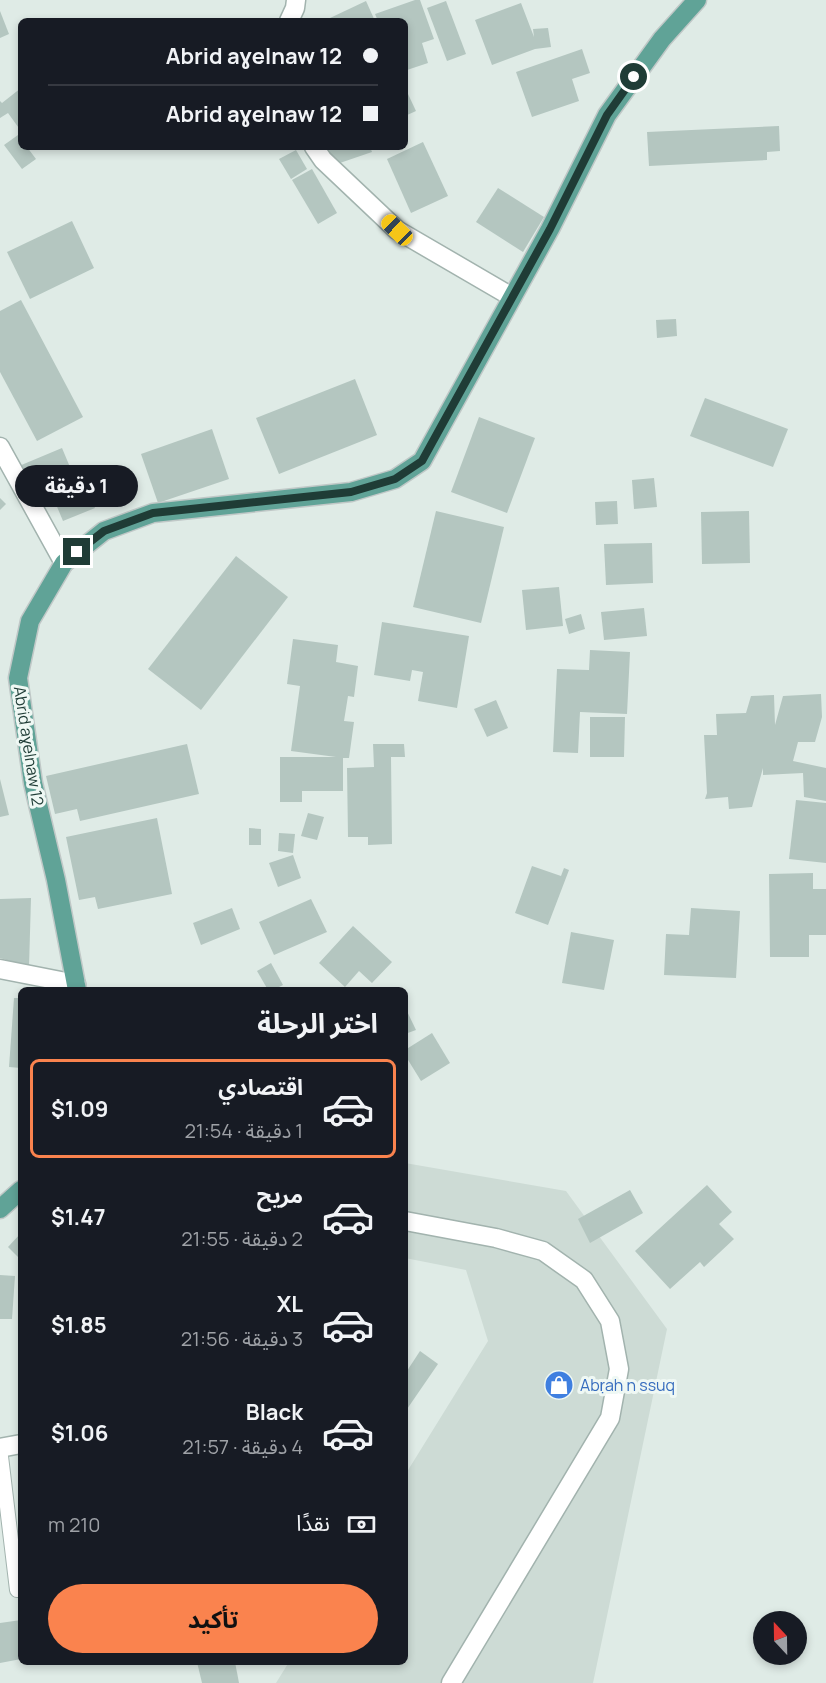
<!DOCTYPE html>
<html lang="ar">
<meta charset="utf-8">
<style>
body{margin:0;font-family:Manrope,"Noto Sans Arabic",sans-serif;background:#20242c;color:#f1f3f6;direction:rtl;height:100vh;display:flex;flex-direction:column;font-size:22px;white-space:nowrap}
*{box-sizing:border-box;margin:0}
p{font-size:20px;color:#9ea1a6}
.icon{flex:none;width:33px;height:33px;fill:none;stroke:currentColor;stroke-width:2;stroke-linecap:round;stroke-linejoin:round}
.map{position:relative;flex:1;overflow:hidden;direction:ltr}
.panel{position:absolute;left:18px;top:987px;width:390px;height:678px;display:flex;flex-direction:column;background:#171b24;border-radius:9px;box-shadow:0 3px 9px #0003;direction:rtl}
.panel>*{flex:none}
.banner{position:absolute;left:18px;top:18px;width:390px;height:132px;border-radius:9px;box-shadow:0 3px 9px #0003;direction:rtl;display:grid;align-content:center;height:132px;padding:0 30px;background:#171b24}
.needle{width:39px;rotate:338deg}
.tools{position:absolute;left:753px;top:1611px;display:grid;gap:12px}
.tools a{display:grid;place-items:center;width:54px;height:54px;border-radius:50%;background:#171b24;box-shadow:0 3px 9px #0003;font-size:30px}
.end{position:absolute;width:27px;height:27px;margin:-14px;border:8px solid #1f3c36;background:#fff;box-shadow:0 0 0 3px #fff}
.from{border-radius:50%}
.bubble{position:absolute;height:42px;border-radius:21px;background:#171b24;box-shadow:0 3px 9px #0003;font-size:20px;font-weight:700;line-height:42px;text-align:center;direction:rtl}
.car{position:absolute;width:18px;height:36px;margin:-18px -9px;border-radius:8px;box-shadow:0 0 4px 2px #0007;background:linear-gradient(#f5c518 24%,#345 0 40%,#f5c518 0 76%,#345 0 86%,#f5c518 0)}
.banner b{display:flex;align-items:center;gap:21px;height:57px;font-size:22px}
.banner b+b{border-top:2px solid #363941}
.banner i{width:15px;height:15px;background:#f1f3f6}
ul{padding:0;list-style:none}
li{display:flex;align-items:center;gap:18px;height:99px;margin:0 12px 9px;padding:0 18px;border:3px solid transparent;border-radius:9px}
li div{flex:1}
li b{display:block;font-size:22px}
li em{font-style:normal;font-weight:700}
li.selected{border-color:#fa834e}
li>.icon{width:54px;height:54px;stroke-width:1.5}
h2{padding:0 30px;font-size:27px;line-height:72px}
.pay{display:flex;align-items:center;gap:15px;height:66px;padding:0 30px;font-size:22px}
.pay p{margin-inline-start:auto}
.button{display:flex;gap:12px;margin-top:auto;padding:12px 30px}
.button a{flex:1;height:69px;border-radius:36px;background:#fa834e;color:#111;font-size:24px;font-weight:700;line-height:69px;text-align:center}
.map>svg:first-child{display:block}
.built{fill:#cddbd5}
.building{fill:#b4c6c0}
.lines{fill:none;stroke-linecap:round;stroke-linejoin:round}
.lane-casing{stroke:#a2b3ae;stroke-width:16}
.street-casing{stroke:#a2b3ae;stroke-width:21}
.primary-casing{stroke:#c0c8c7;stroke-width:21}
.lane{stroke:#fff;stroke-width:14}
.street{stroke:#fff;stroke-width:18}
.primary{stroke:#60a397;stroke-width:18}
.route{stroke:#1f3c36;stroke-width:8}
.labels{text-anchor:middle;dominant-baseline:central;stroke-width:6;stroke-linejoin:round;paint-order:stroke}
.street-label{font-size:16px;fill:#1f3c36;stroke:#eff8f4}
.shop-label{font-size:16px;fill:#366cbe;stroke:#eff8f4;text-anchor:start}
</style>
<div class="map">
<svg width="826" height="1683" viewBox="0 0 826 1683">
<rect width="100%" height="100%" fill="#dfebe6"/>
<polygon class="built" points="405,1163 566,1191 667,1329 593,1683 276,1683 289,1662 405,1662 405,1475 488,1341 466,1270 405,1258"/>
<g class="building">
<polygon points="415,0 420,0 434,39 422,43 428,63 407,70 405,65 405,21 378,21 375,14"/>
<polygon points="366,1 375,21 332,21 330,18"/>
<polygon points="446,1 466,54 447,61 427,8"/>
<polygon points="521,3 534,37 533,29 548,28 551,47 535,49 492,65 475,20"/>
<polygon points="0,11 9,34 0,38"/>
<polygon points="582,49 590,73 572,79 579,101 532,117 516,72"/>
<polygon points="21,88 21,131 8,113 0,118 0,101 2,103"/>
<polygon points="408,94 416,111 405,116 405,95"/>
<polygon points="779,126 780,151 767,152 767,160 649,166 647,132"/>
<polygon points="18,135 21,139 21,147 27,147 36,159 22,169 4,145"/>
<polygon points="423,142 448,196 411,213 387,159"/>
<polygon points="328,147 370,147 372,152 334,165"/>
<polygon points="296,150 307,169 291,179 279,159"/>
<polygon points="312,169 337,213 318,224 292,180"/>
<polygon points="498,188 544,217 523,252 476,222"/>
<polygon points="72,221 94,268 30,299 7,252"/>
<polygon points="21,300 83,417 37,441 0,372 0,311"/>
<polygon points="676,319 677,336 657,338 656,320"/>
<polygon points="355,379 377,435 279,474 256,418"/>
<polygon points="705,398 788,429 773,467 690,436"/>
<polygon points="479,417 535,438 507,513 451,492"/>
<polygon points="212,429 229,479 158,503 141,454"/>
<polygon points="62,448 75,479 82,476 95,508 63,521 50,490 32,497 19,466"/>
<polygon points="654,478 657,507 634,509 632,480"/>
<polygon points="0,498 6,504 0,510"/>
<polygon points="617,501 618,524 596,525 595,502"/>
<polygon points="436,511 504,527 481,623 413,607"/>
<polygon points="749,511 750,563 702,564 701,512"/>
<polygon points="652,543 653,583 606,585 604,544"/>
<polygon points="236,556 288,597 201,710 148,669"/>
<polygon points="559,587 563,626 526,630 522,590"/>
<polygon points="644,608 647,636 604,640 601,612"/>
<polygon points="581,614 585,629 569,634 565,619"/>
<polygon points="382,622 469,636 457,708 418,701 423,672 412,670 410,681 374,675"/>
<polygon points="293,639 338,645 336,662 358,666 354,697 348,696 344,721 354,722 349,758 343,758 343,791 302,791 302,802 280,802 280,757 336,757 291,751 300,686 287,684"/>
<polygon points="590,650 630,652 627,714 580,712 578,753 553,752 557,669 589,670"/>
<polygon points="821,694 822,717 815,742 798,742 793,761 826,768 826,801 804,797 803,773 763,775 763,768 752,807 729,809 728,797 705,799 707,793 704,735 717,735 716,714 746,713 751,696 774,695 775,725 783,696"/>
<polygon points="496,700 508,728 487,737 474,709"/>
<polygon points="590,717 625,717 624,757 590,757"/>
<polygon points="187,744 199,794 80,821 77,809 55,814 46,776"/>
<polygon points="373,744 404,744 405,757 391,757 392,844 368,845 368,837 348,837 347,768 374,767"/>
<polygon points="0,779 9,815 0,817"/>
<polygon points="796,800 826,803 826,863 789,859"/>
<polygon points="308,813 324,817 317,840 301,836"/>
<polygon points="157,818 172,894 98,909 95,897 79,900 66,837"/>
<polygon points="249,828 261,829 261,845 249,845"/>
<polygon points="279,833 295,834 293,853 278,851"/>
<polygon points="293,855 301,878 278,887 269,863"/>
<polygon points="532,866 561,876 564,868 569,870 548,925 515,913"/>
<polygon points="813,873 813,889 826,889 826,935 809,935 809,957 770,957 769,874"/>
<polygon points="31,898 29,967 0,958 0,899"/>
<polygon points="311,899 327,932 274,955 259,922"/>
<polygon points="232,908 240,929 201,945 193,923"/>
<polygon points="691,908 740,911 736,978 664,975 666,934 689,935"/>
<polygon points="353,926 392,962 372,983 359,971 345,987 319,963"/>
<polygon points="571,932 614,940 604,990 562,983"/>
<polygon points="271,963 283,985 273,990 268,990 257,971"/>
<polygon points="14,998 21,998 21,1068 9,1067"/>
<polygon points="405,1007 416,1030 405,1034"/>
<polygon points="432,1033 450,1063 421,1081 405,1055 405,1050"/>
<polygon points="707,1185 732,1212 719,1224 734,1239 704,1267 700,1262 670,1289 635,1251"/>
<polygon points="630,1190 643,1213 590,1243 578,1219"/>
<polygon points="21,1233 21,1260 8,1247"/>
<polygon points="0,1275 15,1276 12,1319 0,1319"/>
<polygon points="420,1351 438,1364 405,1412 405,1374"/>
<polygon points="21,1620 21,1659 0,1663 0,1623"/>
<polygon points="197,1662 235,1662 239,1683 202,1683"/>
</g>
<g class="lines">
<g class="lane-casing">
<polyline id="lane" points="0,1448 17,1590"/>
</g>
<g class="street-casing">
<g id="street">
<polyline points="289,21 295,8 296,0"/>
<polyline points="314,147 323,160 397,230 512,297"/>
<polyline points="0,447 64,563"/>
<polyline points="0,969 76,984"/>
<polyline points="405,1221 496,1238 543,1251 584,1280 610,1321 619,1369 610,1418 451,1683"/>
<polyline points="0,1448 21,1444"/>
</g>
</g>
<g class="primary-casing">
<g id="primary">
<polyline points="77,990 56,880 33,783 18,678 30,621 64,563 104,531 153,513 351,492 395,479 422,461 550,229 607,115 662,39 697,0"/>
<polyline points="0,1209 21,1190"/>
</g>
</g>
<use href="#lane" class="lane"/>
<use href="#street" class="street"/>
<use href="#primary" class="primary"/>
</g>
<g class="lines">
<polyline class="route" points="77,552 104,531 153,513 351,492 395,479 422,461 550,229 607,115 634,77"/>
</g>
<defs>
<g id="shop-disc" transform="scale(1.5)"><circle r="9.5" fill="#3f7fe0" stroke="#eff8f4"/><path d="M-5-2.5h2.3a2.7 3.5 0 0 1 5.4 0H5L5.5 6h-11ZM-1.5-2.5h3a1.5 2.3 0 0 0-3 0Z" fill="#fff"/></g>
</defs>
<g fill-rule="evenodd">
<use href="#shop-disc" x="559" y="1385"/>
</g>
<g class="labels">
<g class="street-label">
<text transform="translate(29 746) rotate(81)">Abrid aɣelnaw 12</text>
</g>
<g class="shop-label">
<text x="580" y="1385">Abṛah n ssuq</text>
</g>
</g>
</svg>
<div class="tools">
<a><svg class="needle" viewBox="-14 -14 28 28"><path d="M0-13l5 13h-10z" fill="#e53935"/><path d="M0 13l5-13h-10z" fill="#9ea1a6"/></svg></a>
</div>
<i class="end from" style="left:634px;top:77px"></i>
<i class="end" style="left:77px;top:552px"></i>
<div class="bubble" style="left:15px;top:465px;width:123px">1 دقيقة</div>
<i class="car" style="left:397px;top:230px;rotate:314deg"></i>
<div class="banner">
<b><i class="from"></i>Abrid aɣelnaw 12</b>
<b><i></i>Abrid aɣelnaw 12</b>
</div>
<section class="panel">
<h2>اختر الرحلة</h2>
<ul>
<li class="selected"><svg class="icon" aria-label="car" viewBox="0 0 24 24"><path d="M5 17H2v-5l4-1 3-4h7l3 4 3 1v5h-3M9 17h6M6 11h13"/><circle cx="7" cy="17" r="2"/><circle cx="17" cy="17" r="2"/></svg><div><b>اقتصادي</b><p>1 دقيقة · 21:54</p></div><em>$1.09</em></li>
<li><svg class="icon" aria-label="car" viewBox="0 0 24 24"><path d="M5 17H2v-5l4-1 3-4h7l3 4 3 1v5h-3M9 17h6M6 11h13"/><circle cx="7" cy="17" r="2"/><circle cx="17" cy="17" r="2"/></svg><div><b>مريح</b><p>2 دقيقة · 21:55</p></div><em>$1.47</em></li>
<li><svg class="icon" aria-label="car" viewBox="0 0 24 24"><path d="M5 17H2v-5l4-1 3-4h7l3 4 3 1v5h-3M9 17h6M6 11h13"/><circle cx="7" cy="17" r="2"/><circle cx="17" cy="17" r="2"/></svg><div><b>XL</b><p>3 دقيقة · 21:56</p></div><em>$1.85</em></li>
<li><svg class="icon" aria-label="car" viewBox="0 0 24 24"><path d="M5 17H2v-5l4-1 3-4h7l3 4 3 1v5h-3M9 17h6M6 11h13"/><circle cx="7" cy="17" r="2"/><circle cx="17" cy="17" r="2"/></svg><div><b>Black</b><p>4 دقيقة · 21:57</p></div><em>$1.06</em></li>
</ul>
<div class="pay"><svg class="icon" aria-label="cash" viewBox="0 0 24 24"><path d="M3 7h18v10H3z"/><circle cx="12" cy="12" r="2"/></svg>نقدًا<p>210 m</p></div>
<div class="button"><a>تأكيد</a></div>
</section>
</div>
